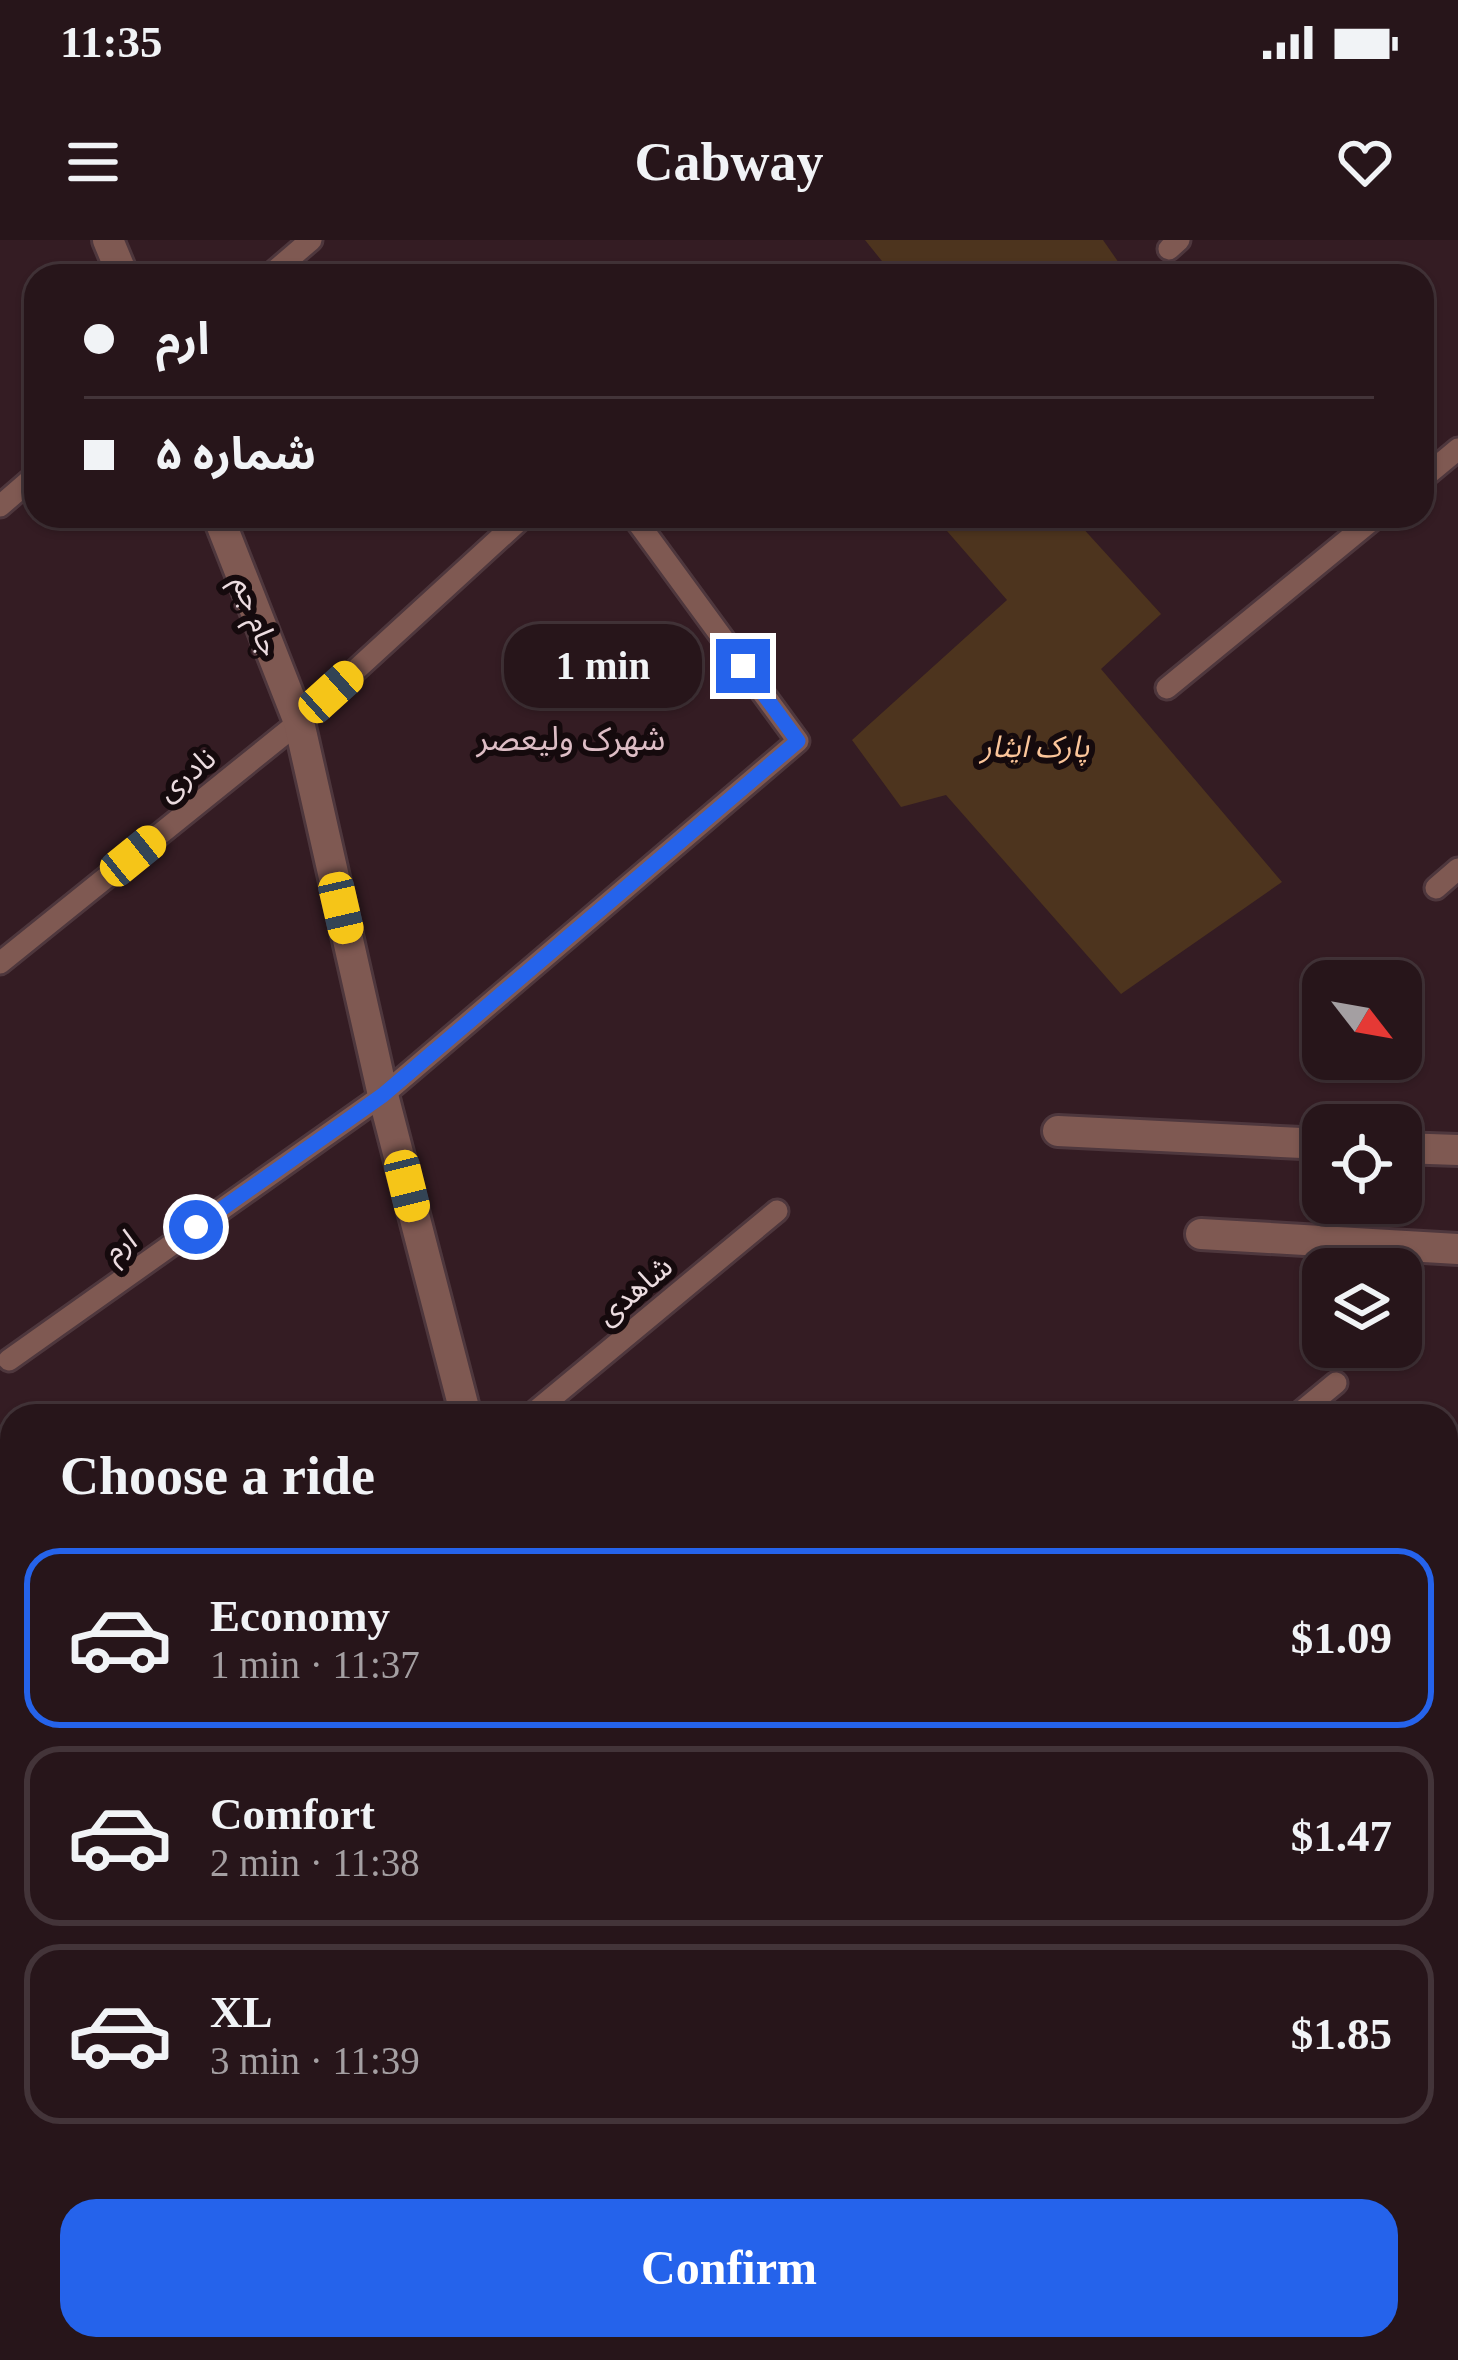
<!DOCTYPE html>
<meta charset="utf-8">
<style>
body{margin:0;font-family:"Times New Roman","Noto Sans Arabic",serif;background:#332227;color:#f1f3f6;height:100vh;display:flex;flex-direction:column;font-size:45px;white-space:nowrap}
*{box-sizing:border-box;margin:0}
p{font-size:39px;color:#a49fa2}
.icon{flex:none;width:66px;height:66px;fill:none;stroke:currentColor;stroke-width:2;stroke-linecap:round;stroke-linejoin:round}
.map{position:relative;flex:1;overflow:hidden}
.panel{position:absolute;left:0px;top:1164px;width:1458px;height:957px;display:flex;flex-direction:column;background:#27151a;border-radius:36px 36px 0 0;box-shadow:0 3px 9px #0004,0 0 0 3px #433439}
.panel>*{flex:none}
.guide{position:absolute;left:24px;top:24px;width:1410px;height:264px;border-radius:36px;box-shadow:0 3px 9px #0004,0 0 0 3px #433439;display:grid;align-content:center;height:264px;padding:0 60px;background:#27151a}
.needle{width:78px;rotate:121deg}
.tools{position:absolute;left:1302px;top:720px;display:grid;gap:24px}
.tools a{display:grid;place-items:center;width:120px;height:120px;border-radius:24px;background:#27151a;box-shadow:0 3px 9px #0004,0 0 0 3px #433439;font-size:60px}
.end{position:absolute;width:54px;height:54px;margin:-27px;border:15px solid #2563eb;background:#fff;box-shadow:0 0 0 6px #fff}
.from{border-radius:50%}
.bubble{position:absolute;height:84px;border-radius:36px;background:#27151a;box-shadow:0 3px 9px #0004,0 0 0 3px #433439;font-size:39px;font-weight:700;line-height:84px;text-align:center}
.car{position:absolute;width:36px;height:72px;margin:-36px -18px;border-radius:15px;box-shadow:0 0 9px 3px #0007;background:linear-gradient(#f5c518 24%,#345 0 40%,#f5c518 0 76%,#345 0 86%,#f5c518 0)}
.guide b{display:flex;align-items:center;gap:42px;height:114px;font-size:45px}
.guide b+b{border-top:3px solid #433439}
.guide i{width:30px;height:30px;background:#f1f3f6}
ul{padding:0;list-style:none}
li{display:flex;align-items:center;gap:36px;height:180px;margin:0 24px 18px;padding:0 36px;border:6px solid #433439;border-radius:36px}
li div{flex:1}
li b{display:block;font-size:45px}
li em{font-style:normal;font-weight:700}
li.on{border-color:#2563eb}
li>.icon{width:108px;height:108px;stroke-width:1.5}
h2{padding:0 60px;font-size:54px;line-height:144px}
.primary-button{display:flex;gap:24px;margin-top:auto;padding:24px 60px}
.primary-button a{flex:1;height:138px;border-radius:36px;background:#2563eb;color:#fff;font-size:48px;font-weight:700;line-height:138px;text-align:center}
.status{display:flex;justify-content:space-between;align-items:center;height:84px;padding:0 60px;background:#27151a;direction:ltr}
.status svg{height:33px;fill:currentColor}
header{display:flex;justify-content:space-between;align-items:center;height:156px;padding:0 60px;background:#27151a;font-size:54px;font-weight:700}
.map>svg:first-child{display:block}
.green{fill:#4d341e}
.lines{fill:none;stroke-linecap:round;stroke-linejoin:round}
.service-casing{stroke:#4e373d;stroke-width:27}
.minor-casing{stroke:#4e373d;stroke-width:36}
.tertiary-casing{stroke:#4e373d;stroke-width:36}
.service{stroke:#7f5952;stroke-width:21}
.minor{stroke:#7f5952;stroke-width:30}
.tertiary{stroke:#7f5952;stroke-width:30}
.route{stroke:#2563eb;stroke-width:15}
.labels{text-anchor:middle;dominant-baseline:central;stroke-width:12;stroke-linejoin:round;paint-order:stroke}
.street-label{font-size:30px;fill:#ecdce0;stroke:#150a0d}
.park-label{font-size:30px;font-style:italic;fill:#fbc59a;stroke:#150a0d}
.neighbourhood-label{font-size:33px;fill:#ddbdc5;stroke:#150a0d}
</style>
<div class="status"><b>11:35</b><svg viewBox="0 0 49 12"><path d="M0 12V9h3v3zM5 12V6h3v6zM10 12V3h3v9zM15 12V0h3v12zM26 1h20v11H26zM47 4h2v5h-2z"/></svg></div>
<header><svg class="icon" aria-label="menu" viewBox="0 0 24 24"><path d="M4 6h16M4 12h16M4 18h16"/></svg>Cabway<svg class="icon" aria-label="heart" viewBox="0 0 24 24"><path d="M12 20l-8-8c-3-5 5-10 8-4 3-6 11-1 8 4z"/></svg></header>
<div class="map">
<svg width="1458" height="2120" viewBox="0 0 1458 2120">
<rect width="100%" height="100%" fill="#341c23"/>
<g class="green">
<polygon points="865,0 1103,0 1128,36 894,36"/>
<polygon points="934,276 1089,276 1080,285 1161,374 1101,429 1282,642 1121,754 946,555 901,567 852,500 1007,360"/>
</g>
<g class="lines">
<g class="service-casing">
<g id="service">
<polyline points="1169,9 1179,0"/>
<polyline points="269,36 311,0"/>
<polyline points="1422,239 1458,209"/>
<polyline points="0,266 36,235"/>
<polyline points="1167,448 1377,276"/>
<polyline points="1436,648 1458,629"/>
<polyline points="0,723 299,482 524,276"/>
<polyline points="9,1120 383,855 798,501 633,276"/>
<polyline points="530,1176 777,971"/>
<polyline points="1296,1176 1336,1143"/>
<polyline points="1446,1822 1458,1805"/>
<polyline points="0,1933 12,1915"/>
<polyline points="1446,2060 1458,2067"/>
<polyline points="1085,2109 1086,2120"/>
<polyline points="637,2116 641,2109"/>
<polyline points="946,2120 950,2109"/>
<polyline points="1246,2120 1253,2109"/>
</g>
</g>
<g class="minor-casing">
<g id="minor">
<polyline points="108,0 123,36"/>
<polyline points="218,276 299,482 383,855 466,1176"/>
<polyline points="1058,891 1323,904"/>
<polyline points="1401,908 1458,910"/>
<polyline points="1201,994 1458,1009"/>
</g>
</g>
<g class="tertiary-casing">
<g id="tertiary">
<polyline points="1446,1385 1458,1383"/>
<polyline points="0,1542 12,1572"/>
<polyline points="1446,1591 1458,1588"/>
<polyline points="0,1644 12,1642"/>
<polyline points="0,1850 12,1848"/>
<polyline points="1446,2098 1458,2084"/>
</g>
</g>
<use href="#service" class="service"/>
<use href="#minor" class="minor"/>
<use href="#tertiary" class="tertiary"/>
</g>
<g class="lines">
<polyline class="route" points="196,987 383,855 798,501 743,426"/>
</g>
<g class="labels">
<g class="street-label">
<text transform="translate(257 376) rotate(69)">جام جم</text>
<text transform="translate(186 534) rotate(-39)">نادری</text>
<text transform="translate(120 1005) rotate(-35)">ارم</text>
<text transform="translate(634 1050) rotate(-40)">شاهدی</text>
</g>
<g class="park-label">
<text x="1035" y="506">پارک ایثار</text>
</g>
<g class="neighbourhood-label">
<text x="571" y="499">شهرک ولیعصر</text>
</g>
</g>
</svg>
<div class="tools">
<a><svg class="needle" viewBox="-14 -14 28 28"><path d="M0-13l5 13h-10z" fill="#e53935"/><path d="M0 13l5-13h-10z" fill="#a49fa2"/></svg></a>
<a><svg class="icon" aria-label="locate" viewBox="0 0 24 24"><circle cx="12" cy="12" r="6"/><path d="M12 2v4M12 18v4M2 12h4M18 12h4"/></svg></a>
<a><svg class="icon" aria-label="layers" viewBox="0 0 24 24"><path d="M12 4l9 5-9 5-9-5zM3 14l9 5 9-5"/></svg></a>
</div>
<i class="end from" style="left:196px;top:987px"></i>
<i class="end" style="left:743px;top:426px"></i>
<div class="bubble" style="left:504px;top:384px;width:198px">1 min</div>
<i class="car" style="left:331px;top:452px;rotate:48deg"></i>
<i class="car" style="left:133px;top:616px;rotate:51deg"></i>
<i class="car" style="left:341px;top:668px;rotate:167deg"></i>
<i class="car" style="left:407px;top:946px;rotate:166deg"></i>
<div class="guide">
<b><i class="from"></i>ارم</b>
<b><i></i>شماره ۵</b>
</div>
<section class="panel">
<h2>Choose a ride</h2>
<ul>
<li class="on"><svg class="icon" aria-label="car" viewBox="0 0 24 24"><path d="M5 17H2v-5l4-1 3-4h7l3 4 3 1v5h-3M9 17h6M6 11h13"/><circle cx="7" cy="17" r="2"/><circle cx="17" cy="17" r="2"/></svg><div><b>Economy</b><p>1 min · 11:37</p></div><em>$1.09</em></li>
<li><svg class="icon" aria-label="car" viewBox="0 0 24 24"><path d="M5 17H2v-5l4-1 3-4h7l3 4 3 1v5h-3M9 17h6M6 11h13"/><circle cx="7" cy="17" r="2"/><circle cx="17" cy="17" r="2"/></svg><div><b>Comfort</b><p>2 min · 11:38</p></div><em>$1.47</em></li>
<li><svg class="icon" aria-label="car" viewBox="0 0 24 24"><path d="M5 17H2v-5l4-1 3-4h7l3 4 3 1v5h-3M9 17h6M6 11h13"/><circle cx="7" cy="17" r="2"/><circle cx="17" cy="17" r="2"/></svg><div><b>XL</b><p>3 min · 11:39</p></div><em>$1.85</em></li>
</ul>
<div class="primary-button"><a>Confirm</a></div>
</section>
</div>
